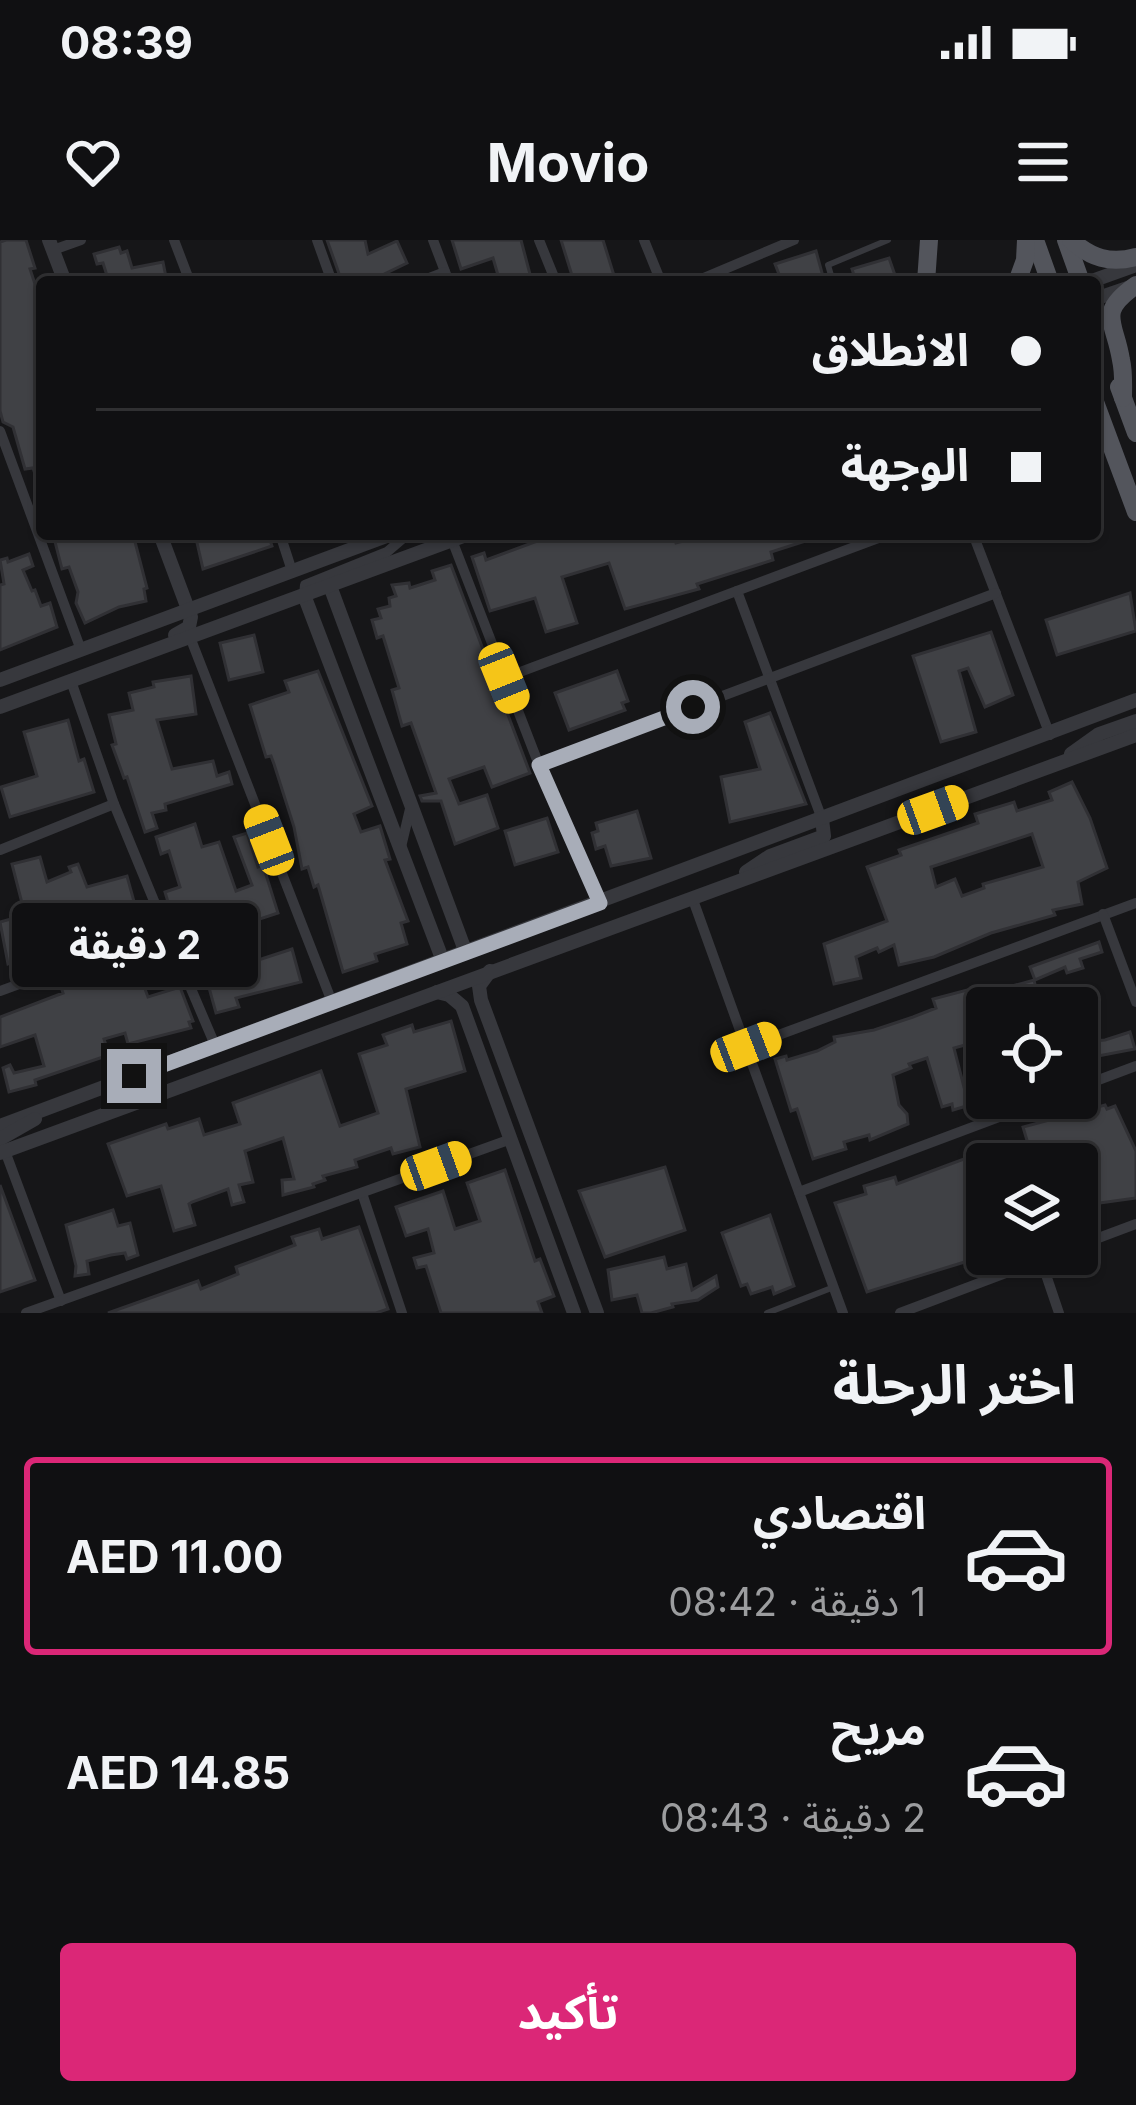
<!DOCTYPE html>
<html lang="ar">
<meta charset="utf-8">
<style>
body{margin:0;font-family:Inter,"Noto Sans Arabic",sans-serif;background:#1e1e20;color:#f1f3f6;direction:rtl;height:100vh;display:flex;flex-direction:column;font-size:45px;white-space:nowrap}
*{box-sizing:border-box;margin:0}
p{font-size:39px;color:#9c9d9f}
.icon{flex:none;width:66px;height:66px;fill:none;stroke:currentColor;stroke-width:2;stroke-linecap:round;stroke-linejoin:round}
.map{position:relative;height:1073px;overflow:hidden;direction:ltr}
.drawer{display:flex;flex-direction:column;background:#101012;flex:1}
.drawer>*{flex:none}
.banner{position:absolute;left:36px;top:36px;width:1065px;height:264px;border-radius:12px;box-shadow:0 3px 9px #0004,0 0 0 3px #303032;direction:rtl;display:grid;align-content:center;height:264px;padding:0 60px;background:#101012}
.tools{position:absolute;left:966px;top:747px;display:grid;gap:24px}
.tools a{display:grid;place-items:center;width:132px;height:132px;border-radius:12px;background:#101012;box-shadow:0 3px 9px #0004,0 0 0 3px #303032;font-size:60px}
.end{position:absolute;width:54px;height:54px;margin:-27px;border:15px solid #a8adb8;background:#111;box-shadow:0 0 0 6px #111}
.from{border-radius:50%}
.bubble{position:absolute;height:84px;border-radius:12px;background:#101012;box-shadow:0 3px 9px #0004,0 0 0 3px #303032;font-size:39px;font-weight:700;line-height:84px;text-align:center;direction:rtl}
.car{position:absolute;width:36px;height:72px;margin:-36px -18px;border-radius:15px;box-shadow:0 0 9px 3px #0007;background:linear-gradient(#f5c518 24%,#345 0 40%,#f5c518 0 76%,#345 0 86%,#f5c518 0)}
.banner b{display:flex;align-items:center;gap:42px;height:114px;font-size:45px}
.banner b+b{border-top:3px solid #303032}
.banner i{width:30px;height:30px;background:#f1f3f6}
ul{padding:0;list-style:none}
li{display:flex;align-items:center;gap:36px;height:198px;margin:0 24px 18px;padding:0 36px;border:6px solid transparent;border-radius:12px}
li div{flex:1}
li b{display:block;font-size:45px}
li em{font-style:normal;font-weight:700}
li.on{border-color:#db2777}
li>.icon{width:108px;height:108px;stroke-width:1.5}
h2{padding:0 60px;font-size:54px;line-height:144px}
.button{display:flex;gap:24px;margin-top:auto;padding:24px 60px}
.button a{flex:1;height:138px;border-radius:12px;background:#db2777;color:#fff;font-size:48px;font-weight:700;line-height:138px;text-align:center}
.status{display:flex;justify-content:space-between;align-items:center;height:84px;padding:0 60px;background:#101012;direction:ltr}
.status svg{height:33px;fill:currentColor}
header{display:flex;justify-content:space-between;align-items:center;height:156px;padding:0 60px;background:#101012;font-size:54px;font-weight:700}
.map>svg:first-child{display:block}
.building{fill:#404145;stroke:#303034;stroke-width:3;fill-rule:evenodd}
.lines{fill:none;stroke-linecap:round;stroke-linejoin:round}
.service{stroke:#37383d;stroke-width:6}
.minor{stroke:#37383d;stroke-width:10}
.tertiary{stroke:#37383d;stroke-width:14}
.primary{stroke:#53555c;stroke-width:18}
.route{stroke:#a8adb8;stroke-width:15}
</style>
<div class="status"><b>08:39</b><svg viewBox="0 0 49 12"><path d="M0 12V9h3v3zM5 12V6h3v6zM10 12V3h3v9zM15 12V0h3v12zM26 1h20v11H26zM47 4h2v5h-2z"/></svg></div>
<header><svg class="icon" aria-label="menu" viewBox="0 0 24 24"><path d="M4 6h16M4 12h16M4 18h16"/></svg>Movio<svg class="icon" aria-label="heart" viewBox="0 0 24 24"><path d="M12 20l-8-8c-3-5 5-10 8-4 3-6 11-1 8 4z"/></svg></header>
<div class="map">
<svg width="1136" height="1073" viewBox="0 0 1136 1073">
<rect width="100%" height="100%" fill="#161618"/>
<g class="building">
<polygon points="6,0 26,0 35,28 30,29 42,65 40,249 33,228 25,229 13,187 3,182 0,171 0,2"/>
<polygon points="327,0 365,0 368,14 397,1 407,23 380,36 342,42"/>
<polygon points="452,0 521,0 531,38 500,42 493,18 461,29"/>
<polygon points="561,0 603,0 616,42 574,42"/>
<polygon points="119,7 121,13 127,11 132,28 163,22 167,42 109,42 103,23 97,24 94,14"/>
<polygon points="816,11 824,40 782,42 775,24"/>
<polygon points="889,18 896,38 856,42 852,29"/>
<polygon points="53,294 133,294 147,348 144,349 146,361 119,367 85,383 76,363 78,352 69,327 62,329"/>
<polygon points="195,294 268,294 272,306 203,329"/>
<polygon points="556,294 673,294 676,303 709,294 821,296 771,312 773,320 697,344 699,349 625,369 609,323 562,337 577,383 546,392 535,358 490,371 472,317 484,313 486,320"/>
<polygon points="29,314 33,326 23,330 32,351 35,350 41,366 50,363 57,387 0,410 0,345 4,344 0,320 7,318 8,322"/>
<polygon points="451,325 530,533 492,547 484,527 449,539 459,564 487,555 498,588 455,604 441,561 422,561 420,556 436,553 411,483 402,486 392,450 399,448 383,396 377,398 372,380 381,378 378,369 390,366 389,358 396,356 392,345 409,343 410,348 435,340 432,331"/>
<polygon points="1130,353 1136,391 1057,415 1046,380"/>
<polygon points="991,392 1013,455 985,467 968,428 959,431 976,492 941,502 913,416"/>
<polygon points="254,395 263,432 229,440 220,403"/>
<polygon points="318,431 372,566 354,574 361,592 380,586 390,619 385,620 408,681 401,683 407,704 375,714 377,721 343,732 318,645 314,647 308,627 302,629 294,587 274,524 271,516 266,517 250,465 289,452 285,441"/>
<polygon points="617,431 628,461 622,463 625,470 569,490 555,453"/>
<polygon points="191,436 196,474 157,480 172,529 213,521 217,536 229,532 232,544 165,564 166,570 152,573 157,588 145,592 127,537 124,538 112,505 116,504 109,475 133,470 129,453 154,447 153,442"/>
<polygon points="770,473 806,564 730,582 721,537 760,529 745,482"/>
<polygon points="68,480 79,521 84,519 94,552 10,577 1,547 37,536 24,492"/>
<path d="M1072 542 1090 578 1107 628 1078 642 1082 664 1053 670 1055 675 991 693 934 717 899 725 894 705 879 712 877 708 856 717 861 738 834 744 824 704 887 681 867 627 901 615 899 610 978 583 975 574 1014 562 1017 571 1052 560 1049 552ZM1032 594 1043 627 983 644 984 648 962 656 955 639 936 647 931 627Z"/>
<polygon points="637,571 651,618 611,626 605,606 596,609 592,593 598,591 596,583"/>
<polygon points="547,578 558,612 515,625 505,591"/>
<polygon points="195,584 202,607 219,602 236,651 252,645 234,597 247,593 258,627 263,625 278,673 260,679 255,667 175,686 165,652 180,647 169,611 161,614 156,597"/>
<polygon points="40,617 47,642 71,632 69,627 78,624 87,647 127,636 138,676 93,688 65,702 33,708 34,713 8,724 0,682 25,675 12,624"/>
<polygon points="1099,702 1102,712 1080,719 1083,728 1067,733 1065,727 1035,740 1030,727"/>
<polygon points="292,709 301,742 236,758 239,767 216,773 206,737"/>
<polygon points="118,731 121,739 139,733 148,757 180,747 193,781 189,782 191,788 128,804 125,793 104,799 109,815 35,840 36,845 9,852 3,828 10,825 14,833 44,826 35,795 0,807 0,777 63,753 61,747 72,744 74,748"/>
<polygon points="1034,740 1038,757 1023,761 1022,755 1003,760 1006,768 987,768 987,799 954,808 964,847 987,844 987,856 968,859 970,865 953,870 952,864 942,867 927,818 909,824 911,828 893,835 899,865 907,874 908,884 870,900 869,895 844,902 846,909 813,919 797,869 791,871 775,819 786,816 787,820 817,811 835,802 834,797 874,790 913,777 936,768 933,759 967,750 969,758"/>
<polygon points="451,781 465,831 406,849 420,907 393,914 391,908 355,920 357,927 323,936 325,940 313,944 314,947 283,955 282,940 294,939 283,898 245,911 253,942 239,945 244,962 232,965 228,949 192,962 189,964 195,985 174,991 161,946 127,956 108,904 166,884 168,889 199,879 204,895 240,884 233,863 321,831 340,886 378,873 359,814 387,805 383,795 412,785 414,792"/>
<polygon points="1130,792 1135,809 1093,817 1092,810 1081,811 1080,802 1105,800"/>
<polygon points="1105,865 1107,869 1115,866 1136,911 1136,958 1078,966 1089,987 1081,991 1077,983 1077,924 1034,924 1023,887"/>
<polygon points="980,913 991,913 994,924 987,924 987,1014 1015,1014 1016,1017 970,1028 968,1021 867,1052 835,963 866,954 864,946 895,937 897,944"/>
<polygon points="665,927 685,990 605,1017 579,951"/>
<polygon points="505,930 535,1021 540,1019 554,1056 538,1062 542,1073 441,1073 426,1026 417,1028 414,1018 434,1013 428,989 406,996 396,967 443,951 455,989 480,981 467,943"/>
<polygon points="0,945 35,1040 0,1052"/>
<polygon points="113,970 118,986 130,983 138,1015 127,1019 125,1013 111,1015 87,1021 89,1034 75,1036 76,1026 66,985"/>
<polygon points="770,975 794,1046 774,1054 772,1047 751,1054 747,1044 741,1046 722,993"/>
<polygon points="359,987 388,1069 376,1073 108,1073 198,1041 201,1049 238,1034 236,1027 295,1005 292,997 319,989 322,999"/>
<polygon points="664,1017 667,1029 686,1024 692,1050 716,1036 718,1047 698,1060 672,1064 673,1067 651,1073 642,1073 637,1055 612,1060 608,1030"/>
</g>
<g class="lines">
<g class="service">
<polyline points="833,42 828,25 888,0"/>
<polyline points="767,1073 834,1047"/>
</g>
<g class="minor">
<polyline points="174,0 190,42"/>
<polyline points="317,0 332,42"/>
<polyline points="433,0 449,42"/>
<polyline points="539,0 556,42"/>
<polyline points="644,0 661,42"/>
<polyline points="53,10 81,0"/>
<polyline points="419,42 445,32"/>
<polyline points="694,42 794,0"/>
<polyline points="0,191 81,410"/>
<polyline points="280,294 292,331"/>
<polyline points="973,294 1050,495"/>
<polyline points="452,300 539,525 600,663"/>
<polyline points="737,351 822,579"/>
<polyline points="304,355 305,345 387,312 408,294"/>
<polyline points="190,397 332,762"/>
<polyline points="504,438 889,294"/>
<polyline points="539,525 996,353"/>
<polyline points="401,607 410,569"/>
<polyline points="0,610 114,564"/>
<polyline points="692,657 746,807 1136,663"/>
<polyline points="1103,674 1136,762"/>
<polyline points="166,690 215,805"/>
<polyline points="0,751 166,690 114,564 71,441"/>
<polyline points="746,807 843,1073"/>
<polyline points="1077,848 1136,826"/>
<polyline points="5,911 61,1061"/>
<polyline points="799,952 1050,858"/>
<polyline points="362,953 402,1073"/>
<polyline points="1077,1006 1136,984"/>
<polyline points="1041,1020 1059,1073"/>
<polyline points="26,1073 511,899"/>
<polyline points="900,1073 1056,1014"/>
</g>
<g class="tertiary">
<polyline points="49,0 65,42"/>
<polyline points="1089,42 1136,25"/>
<polyline points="1095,59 1130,47"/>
<polyline points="160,294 191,377 189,387 175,395"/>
<polyline points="330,346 466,713"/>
<polyline points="304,355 443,721"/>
<polyline points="0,440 392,294"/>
<polyline points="0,467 469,294"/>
<polyline points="1071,514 1099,494 1136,481"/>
<polyline points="746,632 770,616 824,596 822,579"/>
<polyline points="490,731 479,746 481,760 597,1073"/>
<polyline points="437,752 449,755 462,766 574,1073"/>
<polyline points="0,886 1136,460"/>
<polyline points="0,899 35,879"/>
<polyline points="0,913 1136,495"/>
</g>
<g class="primary">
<polyline points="1035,0 1050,42"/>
<polyline points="1066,0 1081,42"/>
<path d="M1071 0C1091 18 1110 24 1136 17"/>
<polyline points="926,42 929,0"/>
<polyline points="1017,42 1025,20 1026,0"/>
<polyline points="1119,147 1136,193"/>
<path d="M1123 158C1123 146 1124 132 1121 120 1115 81 1096 73 1136 45"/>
<polyline points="1095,162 1136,272"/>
</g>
</g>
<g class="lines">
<polyline class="route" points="134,836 600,663 539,525 693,467"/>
</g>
</svg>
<div class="tools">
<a><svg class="icon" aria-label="locate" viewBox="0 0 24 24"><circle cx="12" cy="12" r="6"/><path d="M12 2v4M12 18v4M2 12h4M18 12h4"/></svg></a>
<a><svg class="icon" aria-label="layers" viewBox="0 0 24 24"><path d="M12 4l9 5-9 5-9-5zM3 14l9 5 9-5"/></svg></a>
</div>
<i class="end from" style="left:693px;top:467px"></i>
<i class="end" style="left:134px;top:836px"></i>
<div class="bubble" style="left:12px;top:663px;width:246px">2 دقيقة</div>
<i class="car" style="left:504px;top:438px;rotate:158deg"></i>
<i class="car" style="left:933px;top:570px;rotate:70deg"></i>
<i class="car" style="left:269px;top:600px;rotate:339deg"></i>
<i class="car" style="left:746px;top:807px;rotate:69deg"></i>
<i class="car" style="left:436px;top:926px;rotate:70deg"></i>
<div class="banner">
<b><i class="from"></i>الانطلاق</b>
<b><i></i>الوجهة</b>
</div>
</div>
<section class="drawer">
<h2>اختر الرحلة</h2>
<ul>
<li class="on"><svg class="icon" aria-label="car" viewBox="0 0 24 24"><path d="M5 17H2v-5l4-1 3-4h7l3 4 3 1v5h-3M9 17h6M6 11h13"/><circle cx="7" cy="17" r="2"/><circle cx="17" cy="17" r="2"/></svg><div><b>اقتصادي</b><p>1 دقيقة · 08:42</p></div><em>AED 11.00</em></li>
<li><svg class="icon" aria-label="car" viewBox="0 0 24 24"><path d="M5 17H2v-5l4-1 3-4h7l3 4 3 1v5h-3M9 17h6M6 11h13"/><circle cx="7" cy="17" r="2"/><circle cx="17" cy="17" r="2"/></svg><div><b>مريح</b><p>2 دقيقة · 08:43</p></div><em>AED 14.85</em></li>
</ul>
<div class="button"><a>تأكيد</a></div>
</section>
